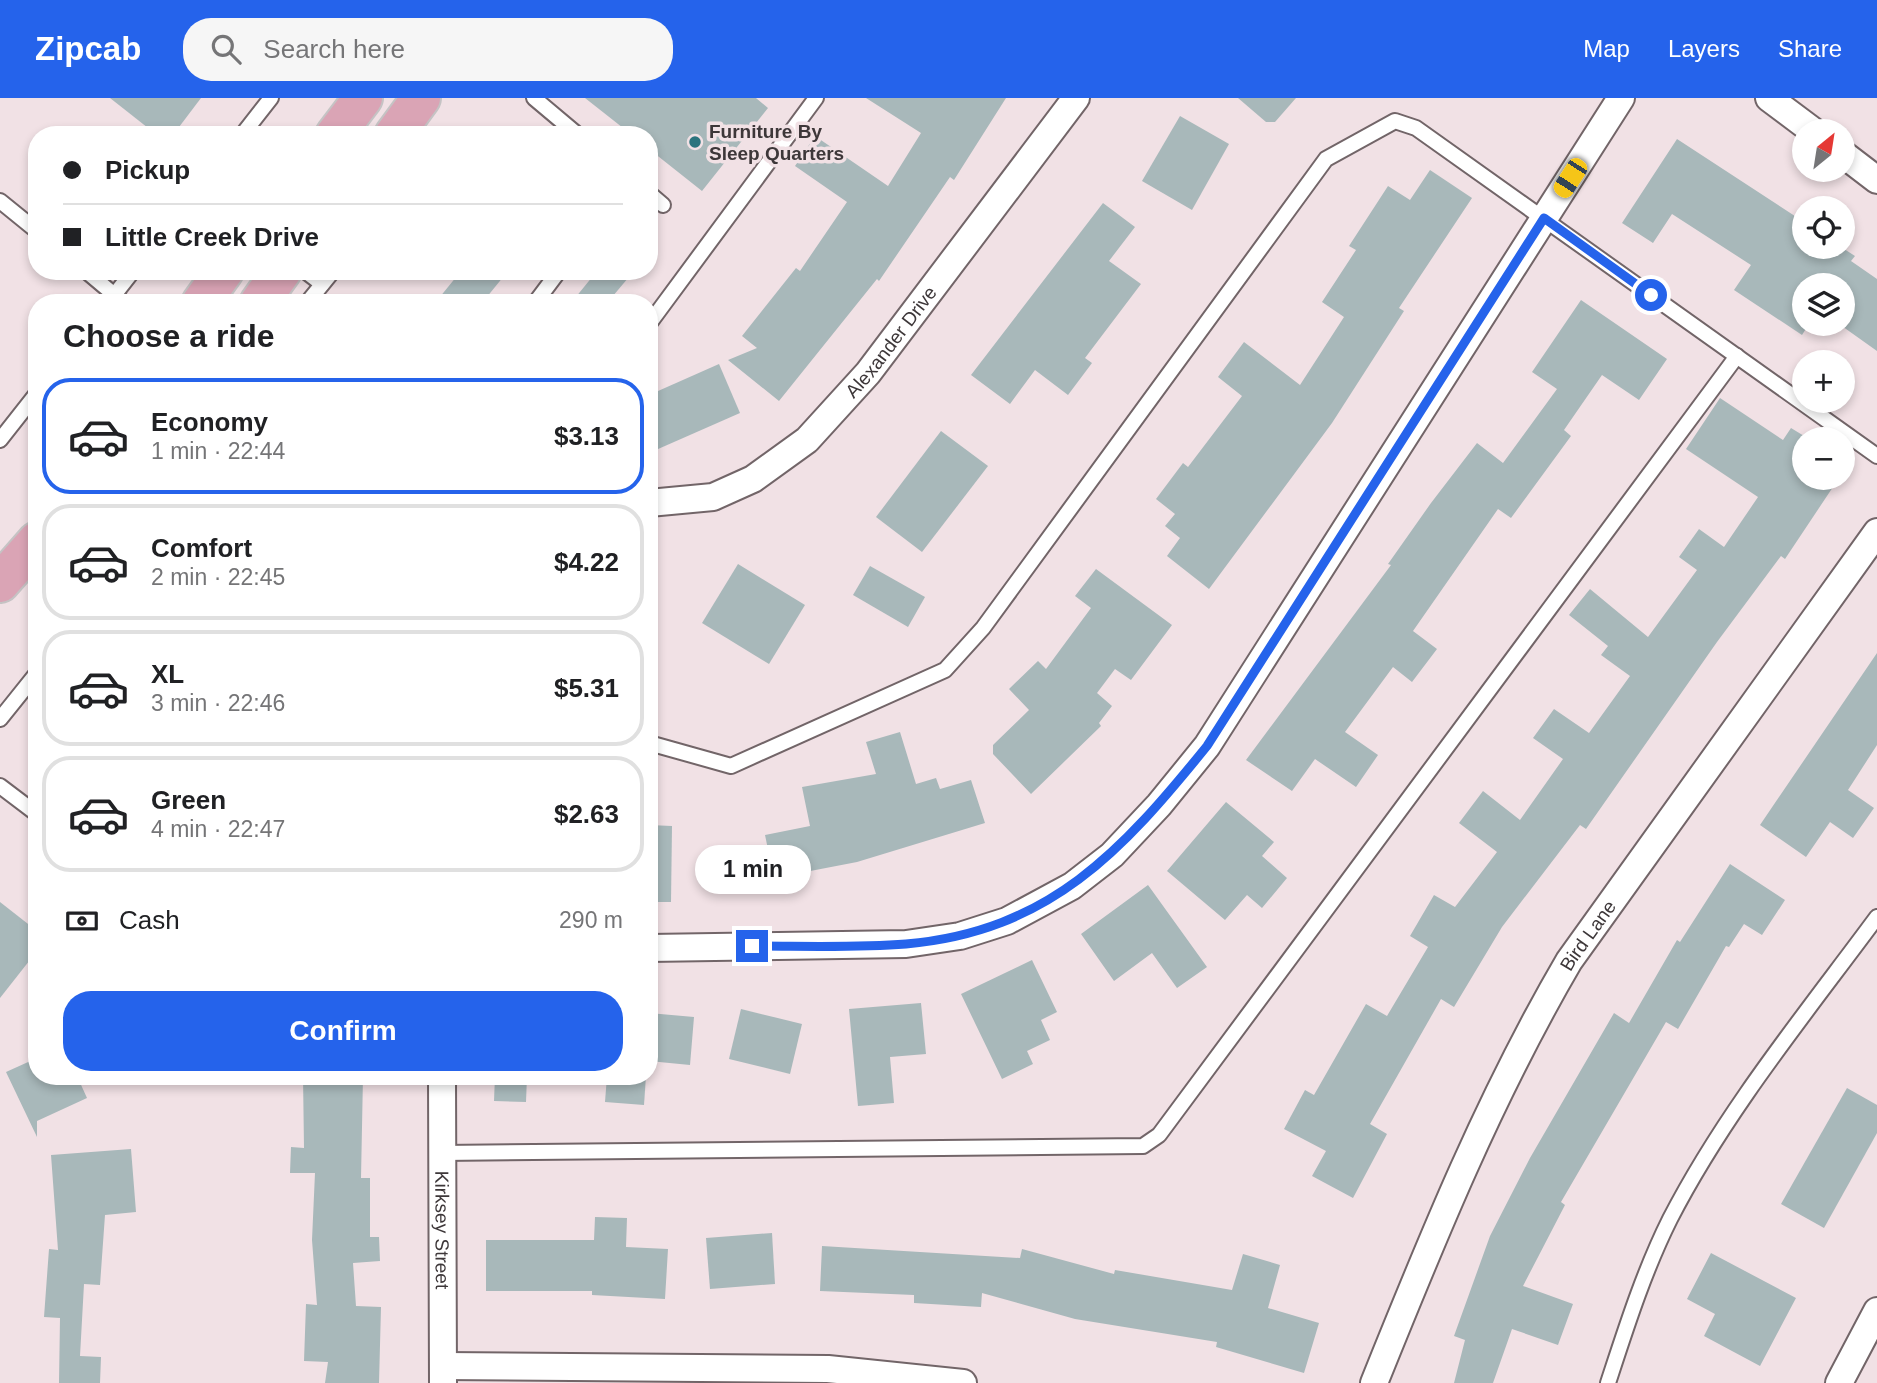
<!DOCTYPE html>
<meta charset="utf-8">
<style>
body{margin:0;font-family:Arial,sans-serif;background:#f6f6f6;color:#202124;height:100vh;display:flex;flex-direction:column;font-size:26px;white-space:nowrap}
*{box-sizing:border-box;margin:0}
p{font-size:23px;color:#757577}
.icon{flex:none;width:38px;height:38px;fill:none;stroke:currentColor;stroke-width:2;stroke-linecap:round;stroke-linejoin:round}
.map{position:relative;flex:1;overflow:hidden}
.panel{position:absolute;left:28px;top:196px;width:630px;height:791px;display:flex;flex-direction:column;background:#fff;border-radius:28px;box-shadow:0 4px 10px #0003}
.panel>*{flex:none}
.top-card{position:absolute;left:28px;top:28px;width:630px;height:154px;border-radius:28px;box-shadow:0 4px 10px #0003;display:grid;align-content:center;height:154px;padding:0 35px;background:#fff}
.needle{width:46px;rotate:30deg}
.tools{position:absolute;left:1792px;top:21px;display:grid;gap:14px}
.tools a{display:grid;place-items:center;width:63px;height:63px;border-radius:50%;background:#fff;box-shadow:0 4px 10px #0003;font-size:35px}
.end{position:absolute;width:32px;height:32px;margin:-16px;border:9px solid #2563eb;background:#fff;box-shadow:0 0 0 4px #fff}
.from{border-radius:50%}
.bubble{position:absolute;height:49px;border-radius:24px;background:#fff;box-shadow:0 4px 10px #0003;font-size:23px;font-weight:700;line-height:49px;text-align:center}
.car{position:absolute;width:21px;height:42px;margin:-21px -10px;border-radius:9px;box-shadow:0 0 5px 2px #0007;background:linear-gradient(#f5c518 24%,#345 0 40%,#f5c518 0 76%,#345 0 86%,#f5c518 0)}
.top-card b{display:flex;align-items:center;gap:24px;height:66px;font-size:26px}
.top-card b+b{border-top:2px solid #e0e0e0}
.top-card i{width:18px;height:18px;background:#202124}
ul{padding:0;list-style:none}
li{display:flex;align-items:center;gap:21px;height:116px;margin:0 14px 10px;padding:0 21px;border:4px solid #e0e0e0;border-radius:28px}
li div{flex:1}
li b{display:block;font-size:26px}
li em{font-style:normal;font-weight:700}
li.active{border-color:#2563eb}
li>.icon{width:63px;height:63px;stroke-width:1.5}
h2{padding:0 35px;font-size:32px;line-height:84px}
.pay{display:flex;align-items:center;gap:18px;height:77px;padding:0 35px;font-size:26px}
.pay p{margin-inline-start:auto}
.button{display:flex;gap:14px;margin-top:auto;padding:14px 35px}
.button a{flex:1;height:80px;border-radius:28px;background:#2563eb;color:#fff;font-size:28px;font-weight:700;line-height:80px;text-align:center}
header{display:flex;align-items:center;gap:42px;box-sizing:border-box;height:98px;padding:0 35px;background:#2563eb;color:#fff}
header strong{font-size:33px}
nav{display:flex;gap:38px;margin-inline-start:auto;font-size:24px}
.search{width:490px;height:63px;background:#f6f6f6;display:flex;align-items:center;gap:18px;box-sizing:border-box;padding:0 24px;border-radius:28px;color:#757577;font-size:26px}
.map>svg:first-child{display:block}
.building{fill:#a8b8ba}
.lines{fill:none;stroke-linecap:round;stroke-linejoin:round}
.service-casing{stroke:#726568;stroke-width:18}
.minor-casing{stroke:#726568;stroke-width:30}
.primary-casing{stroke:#c5c3c4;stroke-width:42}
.service{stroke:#fff;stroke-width:14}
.minor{stroke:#fff;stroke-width:26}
.primary{stroke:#daa4b5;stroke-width:38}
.route{stroke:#2563eb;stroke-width:9}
.poi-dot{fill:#2c747e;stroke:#f1e1e5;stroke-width:2.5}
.labels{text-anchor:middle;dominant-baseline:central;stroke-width:7;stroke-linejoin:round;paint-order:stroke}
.poi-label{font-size:19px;font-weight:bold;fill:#3d3739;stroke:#f1e1e5;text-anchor:start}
.street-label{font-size:19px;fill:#3d3739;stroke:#f1e1e5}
</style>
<header>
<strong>Zipcab</strong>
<div class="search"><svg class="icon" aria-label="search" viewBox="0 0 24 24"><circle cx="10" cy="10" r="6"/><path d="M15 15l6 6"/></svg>Search here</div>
<nav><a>Map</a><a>Layers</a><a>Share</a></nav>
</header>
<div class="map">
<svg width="1877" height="1285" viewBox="0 0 1877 1285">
<rect width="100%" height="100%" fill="#f1e1e5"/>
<g class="building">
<polygon points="110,0 201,0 173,37 157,37"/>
<polygon points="585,0 756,0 768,10 702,93 649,51 649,37 632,37"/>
<polygon points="866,0 1006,0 954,82 950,79 879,183 877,181 779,303 728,262 757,250 742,238 796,170 800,173 847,104 795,68 815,38 888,88 921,35"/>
<polygon points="1238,0 1296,0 1275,24 1266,24"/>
<polygon points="1180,18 1229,46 1192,112 1142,83"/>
<polygon points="1677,41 1804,124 1804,149 1841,149 1855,158 1851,163 1877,181 1877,253 1839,226 1843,226 1843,187 1804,187 1804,226 1809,226 1802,237 1734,192 1751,167 1672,116 1653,145 1622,125"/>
<polygon points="1430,72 1472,100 1399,210 1404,213 1332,325 1209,491 1167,458 1180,440 1165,428 1175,416 1156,401 1183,365 1188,369 1242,298 1218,279 1244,244 1300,287 1344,219 1322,204 1356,152 1349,148 1388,88 1410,102"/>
<polygon points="1103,105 1135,129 1109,163 1141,186 1085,260 1092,265 1068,297 1035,272 1010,306 971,277"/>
<polygon points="461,173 508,173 482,205 435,205"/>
<polygon points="597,173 634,173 607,205 571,205"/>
<polygon points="1581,202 1667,261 1639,302 1602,277 1564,332 1571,338 1511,420 1498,411 1413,533 1437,551 1412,584 1393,569 1345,634 1378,657 1356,689 1315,661 1292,693 1246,662 1391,467 1388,466 1431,405 1477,345 1503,365 1557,291 1532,274"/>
<polygon points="719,266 740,315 649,355 649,297"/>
<polygon points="1720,300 1783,342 1791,330 1809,341 1804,341 1804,380 1839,380 1785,461 1781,458 1717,544 1586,731 1580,727 1502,829 1454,909 1441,901 1370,1026 1387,1036 1353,1100 1312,1078 1326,1053 1284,1031 1305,992 1314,997 1366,906 1387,918 1428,849 1410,838 1434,797 1455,809 1497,754 1459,725 1483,693 1520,722 1563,661 1533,640 1554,611 1589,635 1630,578 1601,557 1608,548 1569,517 1590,491 1648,539 1697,472 1679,459 1699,431 1724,449 1758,399 1686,351"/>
<polygon points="941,333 988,368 922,454 876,419"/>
<polygon points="738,466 805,507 769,566 702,525"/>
<polygon points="870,468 925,499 908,529 853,497"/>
<polygon points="1096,471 1172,527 1131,582 1115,571 1097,595 1112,608 1099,625 1101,628 1031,696 993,656 993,647 1029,612 1009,591 1038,563 1046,571 1091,510 1075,498"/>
<polygon points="1877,555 1877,647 1848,692 1874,710 1853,740 1830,724 1806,759 1760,727"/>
<polygon points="900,634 916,686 936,680 940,691 971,682 985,725 857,764 774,780 765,737 810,728 802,689 876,676 866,644"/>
<polygon points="1226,704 1274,744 1262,758 1287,780 1262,810 1247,797 1225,822 1167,773"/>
<polygon points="649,727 672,728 671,804 649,804"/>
<polygon points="1730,766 1785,802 1762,837 1744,826 1729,849 1726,848 1678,931 1666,924 1561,1104 1565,1107 1523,1188 1573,1206 1558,1247 1512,1231 1493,1285 1454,1285 1465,1242 1454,1238 1490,1138 1530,1060 1614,915 1629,925 1677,842 1680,844"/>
<polygon points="1148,787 1207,869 1177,890 1152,855 1114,883 1081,836"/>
<polygon points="0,804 37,833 37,853 0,900"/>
<polygon points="1032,862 1057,914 1041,922 1050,942 1027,953 1033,966 1002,981 961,896"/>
<polygon points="921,905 926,956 890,959 894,1005 858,1008 849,911"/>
<polygon points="741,911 802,926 790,976 729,961"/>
<polygon points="649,915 694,919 690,967 649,963"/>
<polygon points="37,960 37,978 77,978 87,1000 37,1023 37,1039 6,974"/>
<polygon points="303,978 363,978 361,1080 370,1080 370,1139 379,1139 380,1163 353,1165 356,1208 381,1209 379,1285 325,1285 328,1264 304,1263 306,1206 317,1207 312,1142 315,1075 290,1075 291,1049 304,1050"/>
<polygon points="495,978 527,978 526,1004 494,1003"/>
<polygon points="607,978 646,978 644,1007 605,1004"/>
<polygon points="1847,990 1877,1007 1877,1035 1824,1130 1781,1106"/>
<polygon points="131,1051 136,1114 105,1117 100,1187 84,1186 80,1258 101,1259 100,1285 59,1285 60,1220 44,1219 49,1151 58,1152 51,1057"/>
<polygon points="595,1119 627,1120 626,1149 668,1151 665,1201 592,1197 592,1193 486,1193 486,1142 594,1142"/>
<polygon points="772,1135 775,1186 710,1191 706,1140"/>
<polygon points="822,1148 1020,1160 1022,1151 1114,1176 1115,1172 1232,1192 1243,1156 1280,1167 1268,1210 1319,1225 1304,1275 1216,1249 1217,1244 1075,1221 982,1195 981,1209 914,1205 914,1197 820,1193"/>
<polygon points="1711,1155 1796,1200 1760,1268 1704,1238 1715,1216 1687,1201"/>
</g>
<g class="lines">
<g class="service-casing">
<g id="service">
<polyline points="534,0 578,37"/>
<polyline points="242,37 271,0"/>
<polyline points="649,95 663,107"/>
<polyline points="0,103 37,133"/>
<polyline points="86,173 124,205"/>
<polyline points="305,173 322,186"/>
<polyline points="108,205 133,173"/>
<polyline points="307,205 333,173"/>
<polyline points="535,205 559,173"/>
<polyline points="649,226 816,0"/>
<polyline points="0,342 37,295"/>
<polyline points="0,621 37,575"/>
<polyline points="649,645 731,668 945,572 983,530 1326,61 1395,23 1416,30 1877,358"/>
<polyline points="0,688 37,716"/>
<polyline points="442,1055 1143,1048 1159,1037 1737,258"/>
<path d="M1608 1285C1626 1230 1644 1173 1670 1121 1725 1014 1806 915 1877 819"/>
</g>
</g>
<g class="minor-casing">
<g id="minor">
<polyline points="1769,0 1813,33"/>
<polyline points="1843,56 1877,82"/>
<path id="s1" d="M649 405 713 399 753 381 807 342 868 275 1076 0"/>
<polyline points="649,850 906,846 960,838 1007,823 1072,788 1112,757 1159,707 1207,648 1621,0"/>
<path id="s2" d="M442 978 443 1284"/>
<polyline points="443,1268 828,1271 963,1285"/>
<path id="s3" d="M1374 1285C1432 1141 1490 998 1569 863L1877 434"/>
<polyline points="1839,1285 1877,1213"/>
</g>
</g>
<g class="primary-casing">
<g id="primary">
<polyline points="335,37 363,0"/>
<polyline points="394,37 421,0"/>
<polyline points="201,205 224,173"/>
<polyline points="259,205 282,173"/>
<polyline points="0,485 37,443"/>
</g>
</g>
<use href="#service" class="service"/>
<use href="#minor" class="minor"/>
<use href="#primary" class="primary"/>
</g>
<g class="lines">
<path class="route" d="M752 848C803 848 856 850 906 846 1050 833 1122 753 1207 648L1544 120 1651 197"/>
</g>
<circle class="poi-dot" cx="695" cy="44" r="7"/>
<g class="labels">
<g class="poi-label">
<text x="709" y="33">Furniture By<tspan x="709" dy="22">Sleep Quarters</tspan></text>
</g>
<g class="street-label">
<text stroke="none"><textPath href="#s1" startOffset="304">Alexander Drive</textPath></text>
<text stroke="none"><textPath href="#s3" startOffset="497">Bird Lane</textPath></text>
<text stroke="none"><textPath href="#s2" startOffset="154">Kirksey Street</textPath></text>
</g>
</g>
</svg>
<div class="tools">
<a><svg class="needle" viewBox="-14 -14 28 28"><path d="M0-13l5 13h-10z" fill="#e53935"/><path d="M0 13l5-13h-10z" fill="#757577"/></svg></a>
<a><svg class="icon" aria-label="locate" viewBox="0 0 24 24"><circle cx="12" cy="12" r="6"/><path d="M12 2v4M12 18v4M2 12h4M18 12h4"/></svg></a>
<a><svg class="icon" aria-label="layers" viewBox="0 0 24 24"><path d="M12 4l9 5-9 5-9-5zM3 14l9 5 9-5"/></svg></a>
<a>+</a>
<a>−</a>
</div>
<i class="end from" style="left:1651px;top:197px"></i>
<i class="end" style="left:752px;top:848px"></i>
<div class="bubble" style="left:695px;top:747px;width:116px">1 min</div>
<i class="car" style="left:1570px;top:80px;rotate:213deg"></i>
<div class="top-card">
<b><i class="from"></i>Pickup</b>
<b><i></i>Little Creek Drive</b>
</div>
<section class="panel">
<h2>Choose a ride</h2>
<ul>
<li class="active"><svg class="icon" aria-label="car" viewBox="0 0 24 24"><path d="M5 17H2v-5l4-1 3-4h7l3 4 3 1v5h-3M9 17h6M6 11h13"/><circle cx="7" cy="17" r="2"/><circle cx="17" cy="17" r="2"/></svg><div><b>Economy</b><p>1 min · 22:44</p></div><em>$3.13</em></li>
<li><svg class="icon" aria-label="car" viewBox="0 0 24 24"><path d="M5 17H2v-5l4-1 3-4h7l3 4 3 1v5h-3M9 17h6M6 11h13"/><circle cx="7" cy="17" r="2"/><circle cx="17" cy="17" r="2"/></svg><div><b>Comfort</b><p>2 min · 22:45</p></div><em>$4.22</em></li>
<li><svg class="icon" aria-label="car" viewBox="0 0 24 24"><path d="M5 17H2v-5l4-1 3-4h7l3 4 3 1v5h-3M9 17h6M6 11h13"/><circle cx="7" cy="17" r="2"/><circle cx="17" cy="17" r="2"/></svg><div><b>XL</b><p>3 min · 22:46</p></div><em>$5.31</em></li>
<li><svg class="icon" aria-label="car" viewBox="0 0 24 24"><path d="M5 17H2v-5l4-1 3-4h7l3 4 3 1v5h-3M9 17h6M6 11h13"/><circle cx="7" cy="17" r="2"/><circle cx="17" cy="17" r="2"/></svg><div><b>Green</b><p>4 min · 22:47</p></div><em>$2.63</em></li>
</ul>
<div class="pay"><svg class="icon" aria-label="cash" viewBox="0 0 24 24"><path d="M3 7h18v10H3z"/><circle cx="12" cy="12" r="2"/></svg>Cash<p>290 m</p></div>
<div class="button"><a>Confirm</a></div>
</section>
</div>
